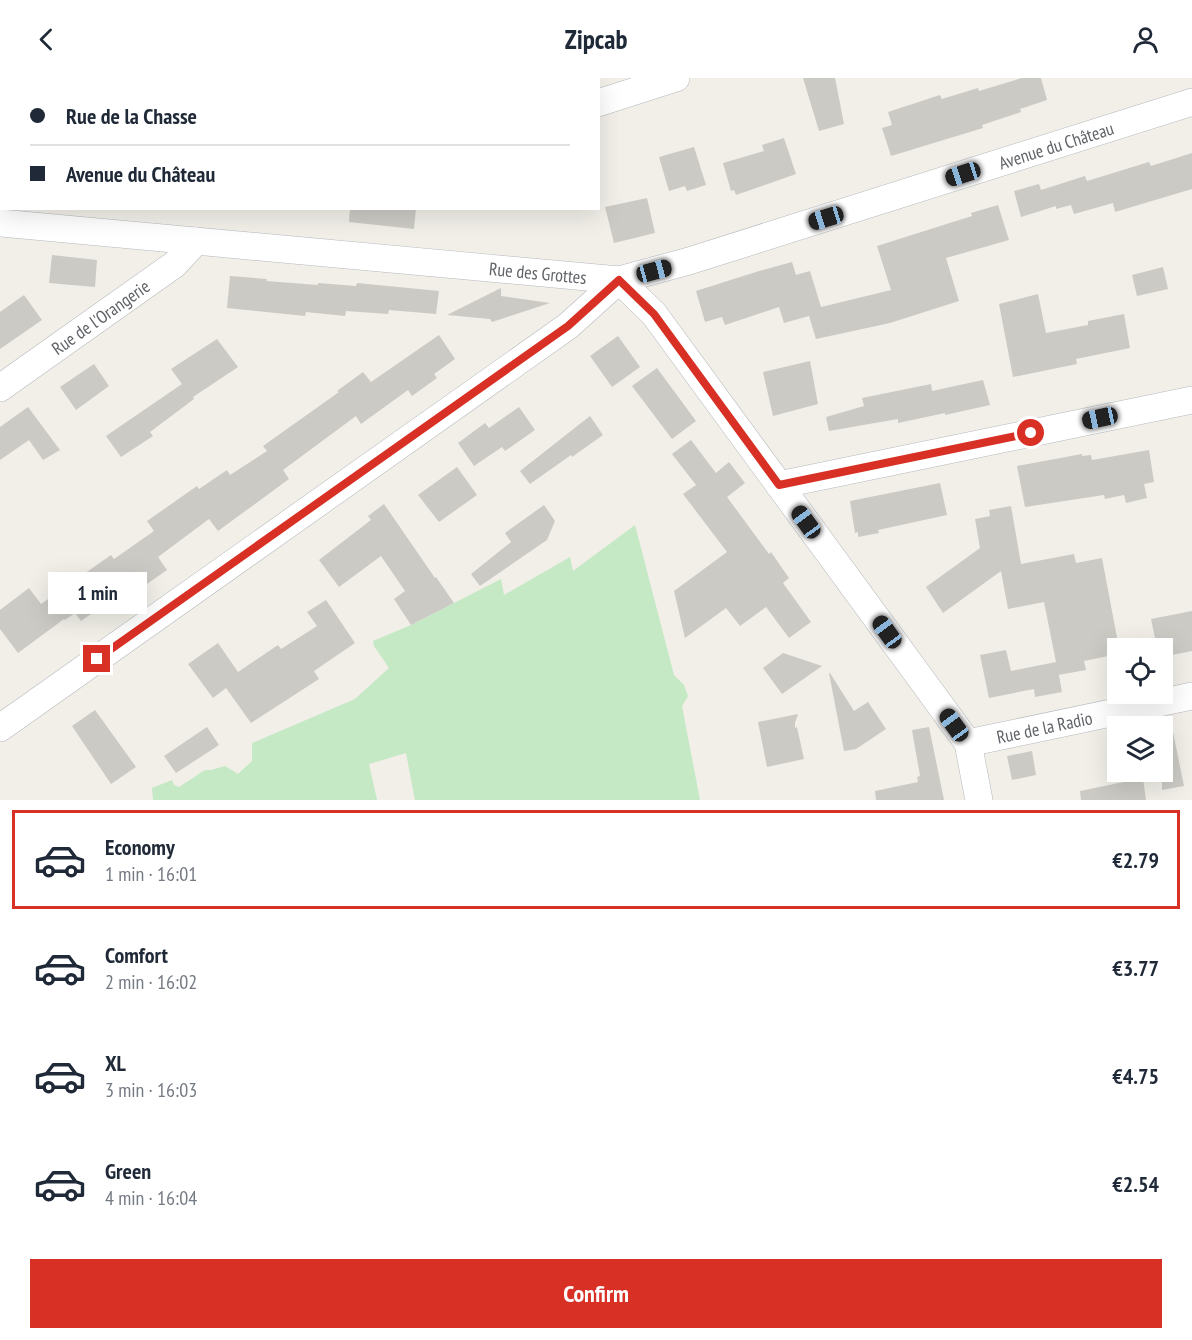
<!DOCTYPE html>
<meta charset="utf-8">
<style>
body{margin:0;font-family:"PT Sans Narrow",sans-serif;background:#f6f6f7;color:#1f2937;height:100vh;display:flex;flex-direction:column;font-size:22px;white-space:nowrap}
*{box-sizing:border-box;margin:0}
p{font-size:20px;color:#747a83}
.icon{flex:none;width:33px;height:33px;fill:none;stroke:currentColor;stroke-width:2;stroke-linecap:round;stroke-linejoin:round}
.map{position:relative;height:722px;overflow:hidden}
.drawer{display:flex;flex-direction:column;background:#fff;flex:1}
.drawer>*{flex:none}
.banner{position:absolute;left:0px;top:0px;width:600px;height:132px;box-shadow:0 6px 24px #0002;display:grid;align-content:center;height:132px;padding:0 30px;background:#fff}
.fabs{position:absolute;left:1107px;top:560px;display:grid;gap:12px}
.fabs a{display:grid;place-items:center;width:66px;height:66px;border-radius:0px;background:#fff;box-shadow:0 6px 24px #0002;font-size:30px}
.end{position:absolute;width:27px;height:27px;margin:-14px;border:8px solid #d93025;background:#fff;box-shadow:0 0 0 3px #fff}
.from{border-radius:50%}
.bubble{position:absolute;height:42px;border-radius:0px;background:#fff;box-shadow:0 6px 24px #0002;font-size:20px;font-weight:800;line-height:42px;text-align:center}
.car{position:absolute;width:18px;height:36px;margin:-18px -9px;border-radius:8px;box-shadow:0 0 4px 2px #0007;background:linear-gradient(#222 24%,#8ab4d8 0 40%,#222 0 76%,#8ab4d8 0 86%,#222 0)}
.banner b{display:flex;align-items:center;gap:21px;height:57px;font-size:22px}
.banner b+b{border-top:2px solid #e0e1e3}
.banner i{width:15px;height:15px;background:#1f2937}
ul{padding:10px 0 0;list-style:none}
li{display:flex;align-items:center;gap:18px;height:99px;margin:0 12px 9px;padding:0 18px;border:3px solid transparent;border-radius:0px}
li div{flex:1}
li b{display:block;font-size:22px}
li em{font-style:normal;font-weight:800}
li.current{border-color:#d93025}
li>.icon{width:54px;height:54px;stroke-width:1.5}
.cta{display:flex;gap:12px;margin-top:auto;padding:12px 30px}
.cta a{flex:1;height:69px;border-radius:0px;background:#d93025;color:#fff;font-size:24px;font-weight:800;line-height:69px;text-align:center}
header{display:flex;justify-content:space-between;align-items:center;height:78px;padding:0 30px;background:#fff;font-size:27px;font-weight:800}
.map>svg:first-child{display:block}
.green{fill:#c5e8c5}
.building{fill:#cccac5}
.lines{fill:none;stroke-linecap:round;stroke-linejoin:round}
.minor-casing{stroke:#b5b8bc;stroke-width:28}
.minor{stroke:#fff;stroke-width:27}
.route{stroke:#d93025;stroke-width:8}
.labels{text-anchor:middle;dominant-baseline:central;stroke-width:6;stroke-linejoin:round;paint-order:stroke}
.street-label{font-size:18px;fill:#5f6368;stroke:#fff}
</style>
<header><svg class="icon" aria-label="back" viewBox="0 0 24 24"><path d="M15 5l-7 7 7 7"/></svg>Zipcab<svg class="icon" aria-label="person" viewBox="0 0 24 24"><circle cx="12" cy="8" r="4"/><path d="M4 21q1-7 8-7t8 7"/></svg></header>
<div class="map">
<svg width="1192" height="722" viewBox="0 0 1192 722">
<rect width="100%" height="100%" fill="#f1efe8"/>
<polygon class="green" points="635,447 674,597 684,607 688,618 682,628 700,722 415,722 406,675 369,686 377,722 153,722 152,710 172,702 174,707 179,709 205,692 211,692 225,688 238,696 252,683 252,665 355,621 389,590 374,568 373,563 411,547 501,501 504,517 570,479 573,493"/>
<g class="building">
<polygon points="803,0 835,0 844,46 819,53"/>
<polygon points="1022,0 1041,0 1047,22 1020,31 1021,34 982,47 983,50 891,78 882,50 892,47 888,34 940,17 942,21 978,10 979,13"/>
<polygon points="784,60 796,96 736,117 734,112 731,113 723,85 764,73 762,67"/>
<polygon points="694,69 706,107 687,113 685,108 669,113 659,79"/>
<polygon points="1192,75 1192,111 1115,134 1113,125 1074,136 1071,127 1056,131 1056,128 1021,139 1014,113 1039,106 1041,112 1085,98 1087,103 1149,84 1151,88"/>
<polygon points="647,120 655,155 614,165 605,129"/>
<polygon points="998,127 1009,162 946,180 959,223 890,245 816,261 809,238 784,245 779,229 725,247 722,239 705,244 696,213 759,193 792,184 796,197 810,193 821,229 891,212 877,168 972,138 971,135"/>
<polygon points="350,130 416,130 414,151 349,144"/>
<polygon points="52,177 97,182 95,209 49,205"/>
<polygon points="1163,189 1168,211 1137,218 1132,197"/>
<polygon points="230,198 267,201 266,203 318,207 318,205 356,208 357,205 439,213 436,236 389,232 388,236 346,233 345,238 306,234 305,238 227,230"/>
<polygon points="501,210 501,218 550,225 492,244 490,241 447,237"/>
<polygon points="1038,216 1046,255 1088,247 1088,243 1124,236 1130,270 1076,281 1077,286 1013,299 999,226"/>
<polygon points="24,217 42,242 0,271 0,234"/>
<polygon points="439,257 455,281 434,296 437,300 412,318 408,312 361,346 356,338 283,392 289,401 218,453 209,441 158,479 167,492 144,508 141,503 139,503 137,500 101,526 103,528 81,543 75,535 65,542 64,541 18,575 0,551 0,532 29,510 41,526 111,477 114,481 154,453 147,443 197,408 199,411 227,392 230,397 267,373 263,368 339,314 337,313 363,294 371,304"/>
<polygon points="618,258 640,289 612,309 590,278"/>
<polygon points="217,261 238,289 193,319 194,321 150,354 153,358 121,379 106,358 182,306 171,291"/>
<polygon points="810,283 818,326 773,338 763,294"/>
<polygon points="94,286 109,308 76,332 60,309"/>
<polygon points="657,290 696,343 672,361 632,308"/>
<polygon points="983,302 990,327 945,337 945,335 898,345 898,341 829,353 826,339 864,328 862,320 931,306 932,313"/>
<polygon points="28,329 60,372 43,382 29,362 0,382 0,349"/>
<polygon points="519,329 535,352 505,373 502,369 474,388 458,365 485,345 489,350"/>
<polygon points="590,338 603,357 572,379 571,377 530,406 520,393"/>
<polygon points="691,362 716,395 729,384 745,405 727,419 769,476 771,474 789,500 783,505 811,544 789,560 766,529 740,548 726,530 685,560 674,513 727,474 683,416 696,407 672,376"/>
<polygon points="1149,372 1154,404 1144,406 1147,420 1126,425 1124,417 1105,421 1104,417 1025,429 1017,388 1082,376 1082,378 1091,377 1092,382"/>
<polygon points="457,389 477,417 439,444 418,417"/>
<polygon points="940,405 947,437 878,452 879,455 858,459 858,454 855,455 850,423"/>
<polygon points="384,426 435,500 436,499 454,525 411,547 394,521 405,513 381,478 339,509 319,482 371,442 368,438"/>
<polygon points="544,427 555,443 547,462 480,508 471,496 511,464 505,455"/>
<polygon points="1011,428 1021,486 1074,476 1076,485 1102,480 1118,565 1118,576 1084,583 1086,592 1058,597 1058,592 1062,614 1035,619 1034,611 989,620 980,577 1006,572 1011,593 1056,584 1044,524 1008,531 1001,493 943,535 926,509 980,470 975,441 990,438 989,432"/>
<polygon points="326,522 355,565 314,593 319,601 251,645 226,610 213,620 188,586 218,565 238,594 278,567 281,571 317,548 307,534"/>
<polygon points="1192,533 1192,573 1162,579 1162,569 1157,570 1151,541"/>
<polygon points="783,575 822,588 782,616 763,590"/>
<polygon points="829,595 830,595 854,633 868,624 886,651 856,671 844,673"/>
<polygon points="95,632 136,689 111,706 72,648"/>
<polygon points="798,636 795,645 795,650 797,649 804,681 767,689 758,644"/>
<polygon points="207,649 219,667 176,695 164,678"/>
<polygon points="929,649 944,722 876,722 875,713 918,704 917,699 920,698 912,652"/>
<polygon points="1172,649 1184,708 1162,712 1162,650"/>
<polygon points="1032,673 1036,697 1012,702 1007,678"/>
<polygon points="1143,700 1146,722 1081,722 1080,713"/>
</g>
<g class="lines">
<g class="minor-casing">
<g id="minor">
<polyline points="0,10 2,10"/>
<polyline points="598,25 676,0"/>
<path id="s1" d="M0 145 619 202 654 236 968 665 979 722"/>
<path id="s2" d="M0 310 175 186 196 163"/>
<polyline points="779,407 1192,322"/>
<path id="s3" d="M0 650 568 248 619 202 689 183 1192 24"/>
<path id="s4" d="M968 665 1192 618"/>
</g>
</g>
<use href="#minor" class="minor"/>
</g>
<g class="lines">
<polyline class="route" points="97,581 568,248 619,202 654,236 779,407 1031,355"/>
</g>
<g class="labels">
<g class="street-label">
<text stroke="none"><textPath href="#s3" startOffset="1222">Avenue du Château</textPath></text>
<text stroke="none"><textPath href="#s1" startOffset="540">Rue des Grottes</textPath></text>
<text stroke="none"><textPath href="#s2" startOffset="123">Rue de l'Orangerie</textPath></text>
<text stroke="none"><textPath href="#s4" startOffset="78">Rue de la Radio</textPath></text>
</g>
</g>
</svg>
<div class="fabs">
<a><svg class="icon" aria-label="locate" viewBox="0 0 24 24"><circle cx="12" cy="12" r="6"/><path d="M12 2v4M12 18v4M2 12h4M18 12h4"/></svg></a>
<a><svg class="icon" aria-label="layers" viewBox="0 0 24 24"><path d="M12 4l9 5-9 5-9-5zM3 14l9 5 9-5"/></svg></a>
</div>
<i class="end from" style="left:1031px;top:355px"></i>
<i class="end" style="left:97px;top:581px"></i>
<div class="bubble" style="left:48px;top:494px;width:99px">1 min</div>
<i class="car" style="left:963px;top:96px;rotate:252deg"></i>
<i class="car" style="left:826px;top:140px;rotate:253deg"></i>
<i class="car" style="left:654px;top:193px;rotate:75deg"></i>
<i class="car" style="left:1100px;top:340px;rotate:258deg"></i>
<i class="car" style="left:806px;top:444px;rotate:324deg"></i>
<i class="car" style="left:887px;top:554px;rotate:324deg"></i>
<i class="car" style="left:954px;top:647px;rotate:324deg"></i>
<div class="banner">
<b><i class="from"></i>Rue de la Chasse</b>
<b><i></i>Avenue du Château</b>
</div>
</div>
<section class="drawer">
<ul>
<li class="current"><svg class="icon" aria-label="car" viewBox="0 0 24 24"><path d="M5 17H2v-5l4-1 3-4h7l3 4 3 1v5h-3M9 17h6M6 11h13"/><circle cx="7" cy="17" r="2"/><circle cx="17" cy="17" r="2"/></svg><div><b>Economy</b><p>1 min · 16:01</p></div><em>€2.79</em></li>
<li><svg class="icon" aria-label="car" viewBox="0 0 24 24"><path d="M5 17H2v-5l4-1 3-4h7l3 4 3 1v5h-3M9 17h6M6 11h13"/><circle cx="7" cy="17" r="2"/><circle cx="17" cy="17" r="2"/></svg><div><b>Comfort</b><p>2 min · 16:02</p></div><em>€3.77</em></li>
<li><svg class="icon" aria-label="car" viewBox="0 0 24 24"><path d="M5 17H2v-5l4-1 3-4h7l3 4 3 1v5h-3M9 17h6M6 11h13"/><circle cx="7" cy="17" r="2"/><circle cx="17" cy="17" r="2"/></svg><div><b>XL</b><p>3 min · 16:03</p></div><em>€4.75</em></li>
<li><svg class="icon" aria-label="car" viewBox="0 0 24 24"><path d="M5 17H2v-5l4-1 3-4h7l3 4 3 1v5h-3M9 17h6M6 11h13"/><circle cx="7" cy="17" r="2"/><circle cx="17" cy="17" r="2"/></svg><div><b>Green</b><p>4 min · 16:04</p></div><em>€2.54</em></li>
</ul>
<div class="cta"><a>Confirm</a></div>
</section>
